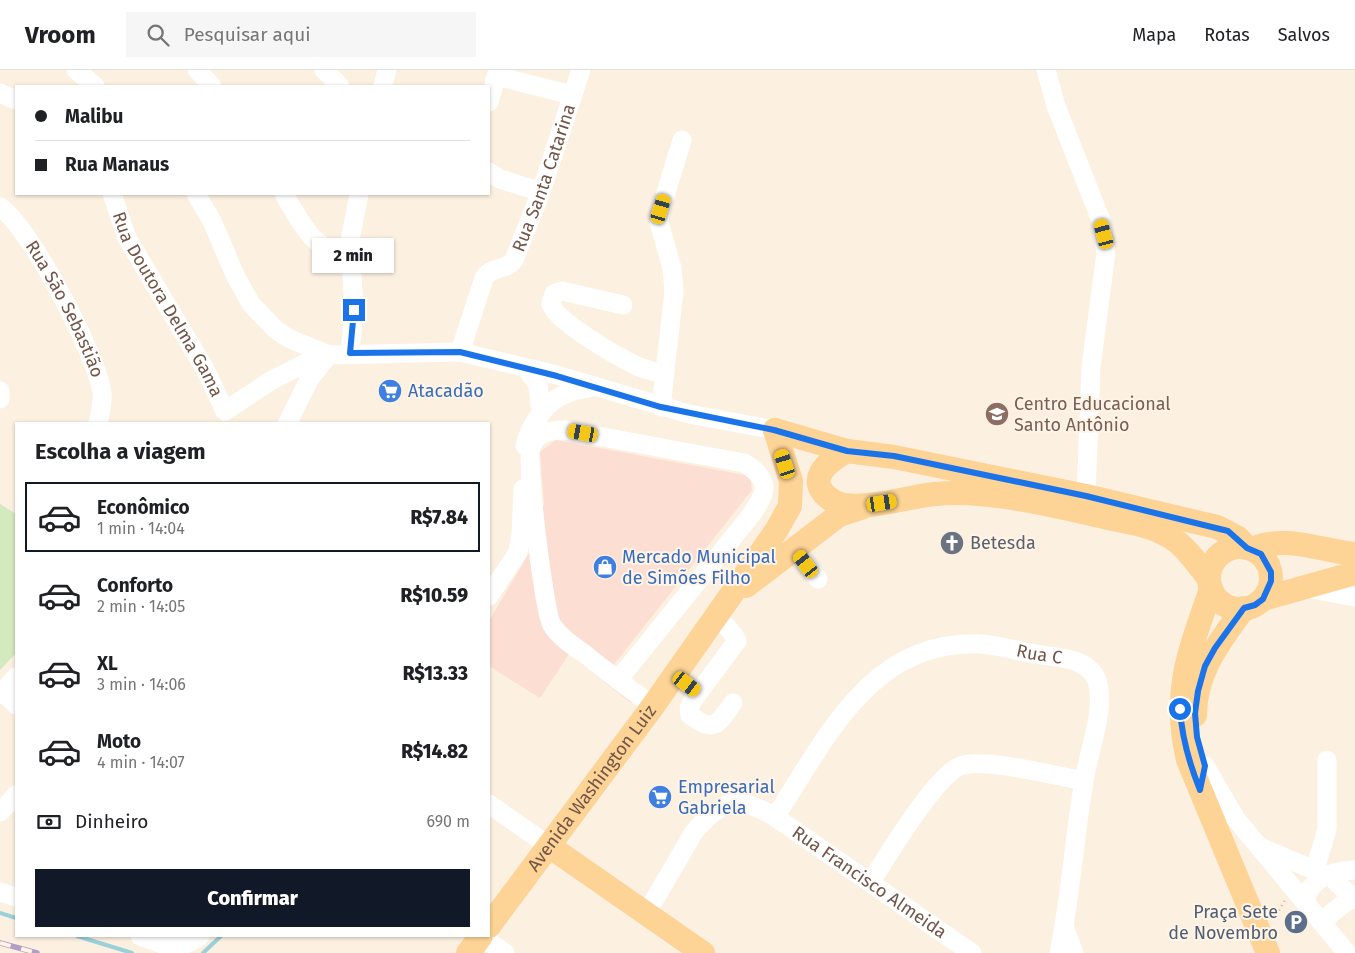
<!DOCTYPE html>
<html lang="pt">
<meta charset="utf-8">
<style>
body{margin:0;font-family:"Fira Sans",sans-serif;background:#f6f6f6;color:#202124;height:100vh;display:flex;flex-direction:column;font-size:19px;white-space:nowrap}
*{box-sizing:border-box;margin:0}
p{font-size:16px;color:#757577}
.icon{flex:none;width:28px;height:28px;fill:none;stroke:currentColor;stroke-width:2;stroke-linecap:round;stroke-linejoin:round}
.map{position:relative;flex:1;overflow:hidden}
.sheet{position:absolute;left:15px;top:352px;width:475px;height:515px;display:flex;flex-direction:column;background:#fff;border-radius:0px;box-shadow:0 1px 4px #0004}
.sheet>*{flex:none}
.top-card{position:absolute;left:15px;top:15px;width:475px;height:110px;border-radius:0px;box-shadow:0 1px 4px #0004;display:grid;align-content:center;height:110px;padding:0 20px;background:#fff}
.end{position:absolute;width:22px;height:22px;margin:-11px;border:6px solid #1a73e8;background:#fff;box-shadow:0 0 0 2px #fff}
.from{border-radius:50%}
.bubble{position:absolute;height:35px;border-radius:0px;background:#fff;box-shadow:0 1px 4px #0004;font-size:16px;font-weight:800;line-height:35px;text-align:center}
.car{position:absolute;width:15px;height:30px;margin:-15px -8px;border-radius:6px;box-shadow:0 0 4px 1px #0007;background:linear-gradient(#f5c518 24%,#345 0 40%,#f5c518 0 76%,#345 0 86%,#f5c518 0)}
.top-card b{display:flex;align-items:center;gap:18px;height:48px;font-size:19px}
.top-card b+b{border-top:1px solid #e0e0e0}
.top-card i{width:12px;height:12px;background:#202124}
ul{padding:0;list-style:none}
li{display:flex;align-items:center;gap:15px;height:70px;margin:0 10px 8px;padding:0 10px;border:2px solid transparent;border-radius:0px}
li div{flex:1}
li b{display:block;font-size:19px}
li em{font-style:normal;font-weight:800}
li.active{border-color:#111827}
li>.icon{width:45px;height:45px;stroke-width:1.5}
h2{padding:0 20px;font-size:22px;line-height:60px}
.pay{display:flex;align-items:center;gap:12px;height:55px;padding:0 20px;font-size:19px}
.pay p{margin-inline-start:auto}
.cta{display:flex;gap:10px;margin-top:auto;padding:10px 20px}
.cta a{flex:1;height:58px;border-radius:0px;background:#111827;color:#fff;font-size:20px;font-weight:800;line-height:58px;text-align:center}
header{display:flex;align-items:center;gap:30px;box-sizing:border-box;height:70px;padding:0 25px;background:#fff;border-bottom:1px solid #e0e0e0}
header strong{font-size:24px}
nav{display:flex;gap:28px;margin-inline-start:auto;font-size:18px}
.search{width:350px;height:45px;background:#f6f6f6;display:flex;align-items:center;gap:12px;box-sizing:border-box;padding:0 18px;border-radius:0px;color:#757577;font-size:19px}
.map>svg:first-child{display:block}
.commercial{fill:#fdded3}
.green{fill:#d2eabe}
.lines{fill:none;stroke-linecap:round;stroke-linejoin:round}
.stream{stroke:#9ad1d8;stroke-width:4}
.path{stroke:#d7af9b;stroke-width:2.5;stroke-dasharray:1 4;stroke-linecap:butt}
.minor{stroke:#fff;stroke-width:19}
.major{stroke:#fdd396;stroke-width:24}
.rail-casing{stroke:#b29fc5;stroke-width:5.5}
.rail{stroke:#fff4e6;stroke-width:4;stroke-dasharray:11;stroke-linecap:butt}
.route{stroke:#1a73e8;stroke-width:6}
.labels{text-anchor:middle;dominant-baseline:central;stroke-width:4;stroke-linejoin:round;paint-order:stroke}
.street-label{font-size:18px;fill:#735547;stroke:#fff4e6}
.shop-label{font-size:18px;fill:#366cbe;stroke:#fff4e6;text-anchor:start}
.education-label{font-size:18px;fill:#785e54;stroke:#fff4e6;text-anchor:start}
.worship-label{font-size:18px;fill:#5b616d;stroke:#fff4e6;text-anchor:start}
.service-label{font-size:18px;fill:#4e5e75;stroke:#fff4e6;text-anchor:end}
</style>
<header>
<strong>Vroom</strong>
<div class="search"><svg class="icon" aria-label="search" viewBox="0 0 24 24"><circle cx="10" cy="10" r="6"/><path d="M15 15l6 6"/></svg>Pesquisar aqui</div>
<nav><a>Mapa</a><a>Rotas</a><a>Salvos</a></nav>
</header>
<div class="map">
<svg width="1355" height="883" viewBox="0 0 1355 883">
<rect width="100%" height="100%" fill="#fcf0e0"/>
<polygon class="commercial" points="556,370 750,406 752,420 608,602 636,623 631,633 569,584 540,628 489,596 489,551 529,483 544,434 540,382"/>
<polygon class="green" points="0,434 16,444 16,583 0,600"/>
<g class="lines">
<g class="stream">
<polyline points="0,843 16,848"/>
<polyline points="77,866 132,883"/>
<polyline points="203,883 221,866"/>
</g>
<polyline class="path" points="1274,849 1285,830"/>
<g class="minor">
<polyline points="76,0 95,16"/>
<polyline points="197,0 212,16"/>
<polyline points="324,0 340,16"/>
<polyline points="1046,0 1056,36 1100,148 1106,183 1091,297 1086,426"/>
<polyline points="496,6 572,25"/>
<polyline points="383,16 387,0"/>
<polyline points="0,23 16,30"/>
<polyline points="489,32 498,0"/>
<polyline points="489,102 500,109 541,122"/>
<path id="s1" d="M112 124 127 168 205 299 225 341"/>
<polyline points="196,124 212,151 235,205 251,234 276,260 290,269 329,285 460,282 557,305 689,344 775,360"/>
<path d="M284 124C299 149 315 186 350 184"/>
<path id="s2" d="M0 137C30 157 98 287 102 323 103 333 100 344 98 354"/>
<path d="M623 235 562 221 554 224 551 234C556 252 620 288 639 297 647 300 656 302 665 305"/>
<path id="s3" d="M460 282 484 208C491 196 506 201 514 190L541 122 581 0"/>
<polyline points="350,283 354,240 350,170 359,124"/>
<polyline points="526,298 538,315 541,344"/>
<polyline points="0,321 0,329"/>
<polyline points="661,337 674,221 672,198 659,152 661,139 682,70"/>
<polyline points="225,341 272,310 304,294 329,285"/>
<polyline points="287,354 310,308 326,288"/>
<path d="M525 376C529 355 547 330 568 323 575 320 584 319 591 317"/>
<polyline points="794,478 818,509"/>
<polyline points="1306,518 1355,527"/>
<polyline points="489,526 518,482 521,464 523,419"/>
<path d="M717 546 734 565 737 571 693 630 689 638 690 645C714 663 717 655 733 633"/>
<path d="M618 610 748 449C766 425 774 411 744 393L565 360C551 360 536 362 531 378 526 392 544 542 552 555 560 568 574 576 586 585 608 603 630 619 653 636"/>
<polyline points="2,621 16,635"/>
<polyline points="0,624 16,607"/>
<polyline points="1205,696 1236,749 1347,883"/>
<polyline points="489,734 549,776"/>
<polyline points="0,742 16,725"/>
<path id="s4" d="M775 747C826 669 871 569 980 574 998 575 1017 581 1036 584 1057 588 1089 587 1097 611 1106 639 1088 683 1084 711 1074 768 1071 826 1059 883"/>
<polyline points="1262,778 1331,807 1355,830"/>
<polyline points="1315,800 1327,759 1327,690"/>
<path d="M870 813C887 787 935 706 960 696 983 687 1056 706 1084 711"/>
<polyline points="0,822 16,827"/>
<path d="M1305 831C1311 807 1332 801 1355 800"/>
<path id="s5" d="M646 844 694 762C721 729 739 725 775 747L972 883"/>
<polyline points="1322,851 1352,827"/>
<polyline points="1064,857 1074,883"/>
<path d="M140 866C164 875 178 883 200 866"/>
<polyline points="481,866 505,883"/>
</g>
<g class="major">
<polyline points="775,360 847,381 894,387 1086,426 1217,457 1238,468 1247,478"/>
<path d="M847 381C826 392 803 412 833 431 854 444 910 426 935 424 996 418 1076 442 1137 454 1176 463 1186 478 1209 509"/>
<circle cx="1240" cy="508" r="31"/>
<path d="M1252 479C1286 464 1320 481 1355 484"/>
<polyline points="746,516 839,445 863,437"/>
<path d="M1211 519C1189 583 1172 622 1188 690L1268 883"/>
<polyline points="1263,529 1355,503"/>
<path d="M1195 645C1195 602 1220 571 1244 538"/>
<polyline points="549,776 703,883"/>
<path id="s6" d="M489 856 653 636 776 461 790 436 791 411 775 360"/>
<polyline points="468,883 481,866"/>
</g>
<g class="rail-casing">
<polyline id="rail" points="0,873 37,883"/>
</g>
<use href="#rail" class="rail"/>
</g>
<g class="lines">
<path class="route" d="M354 240 350 283 460 282 557 306 661 337 774 360 847 381 894 386 1086 426 1228 461 1247 478 1261 484 1271 502V511L1263 529 1255 535 1244 538 1215 578 1205 596 1198 621 1195 643 1197 667 1205 696 1200 720C1189 693 1182 669 1180 639"/>
</g>
<defs>
<g id="supermarket-disc" transform="scale(1.25)"><circle r="9.5" fill="#3f7fe0" stroke="#fff4e6"/><path d="M-6-5.5h2.5l.6 2H6L4.5 2H-2.5L-4.4-4H-6ZM-1.5 3.2a1.3 1.3 0 1 0 .1 0ZM3 3.2a1.3 1.3 0 1 0 .1 0Z" fill="#fff"/></g>
<g id="school-disc" transform="scale(1.25)"><circle r="9.5" fill="#8d6e63" stroke="#fff4e6"/><path d="M0-5L7-2L0 1L-7-2ZM-4 1L0 2.5L4 1V4Q0 6-4 4Z" fill="#fff"/></g>
<g id="church-disc" transform="scale(1.25)"><circle r="9.5" fill="#6b7280" stroke="#fff4e6"/><path d="M-1.2-6h2.4v3.5h3.3v2.4h-3.3V6h-2.4V-.1h-3.3v-2.4h3.3Z" fill="#fff"/></g>
<g id="shop-disc" transform="scale(1.25)"><circle r="9.5" fill="#3f7fe0" stroke="#fff4e6"/><path d="M-5-2.5h2.3a2.7 3.5 0 0 1 5.4 0H5L5.5 6h-11ZM-1.5-2.5h3a1.5 2.3 0 0 0-3 0Z" fill="#fff"/></g>
<g id="parking-disc" transform="scale(1.25)"><circle r="9.5" fill="#5c6f8a" stroke="#fff4e6"/><path d="M-3.5-5.5H1a3.5 3.5 0 0 1 0 7H-1V5.5H-3.5ZM-1-3.4V-.6H.8a1.4 1.4 0 0 0 0-2.8Z" fill="#fff"/></g>
</defs>
<g fill-rule="evenodd">
<use href="#supermarket-disc" x="390" y="321"/>
<use href="#school-disc" x="997" y="344"/>
<use href="#church-disc" x="952" y="473"/>
<use href="#shop-disc" x="605" y="497"/>
<use href="#supermarket-disc" x="660" y="727"/>
<use href="#parking-disc" x="1296" y="852"/>
</g>
<g class="labels">
<g class="street-label">
<text stroke="none"><textPath href="#s3" startOffset="201">Rua Santa Catarina</textPath></text>
<text stroke="none"><textPath href="#s1" startOffset="124">Rua Doutora Delma Gama</textPath></text>
<text stroke="none"><textPath href="#s2" startOffset="122">Rua São Sebastião</textPath></text>
<text stroke="none"><textPath href="#s4" startOffset="344">Rua C</textPath></text>
<text stroke="none"><textPath href="#s6" startOffset="172">Avenida Washington Luiz</textPath></text>
<text stroke="none"><textPath href="#s5" startOffset="304">Rua Francisco Almeida</textPath></text>
</g>
<g class="shop-label">
<text x="408" y="321">Atacadão</text>
<text x="622" y="487">Mercado Municipal<tspan x="622" dy="21">de Simões Filho</tspan></text>
<text x="678" y="717">Empresarial<tspan x="678" dy="21">Gabriela</tspan></text>
</g>
<g class="education-label">
<text x="1014" y="334">Centro Educacional<tspan x="1014" dy="21">Santo Antônio</tspan></text>
</g>
<g class="worship-label">
<text x="970" y="473">Betesda</text>
</g>
<g class="service-label">
<text x="1278" y="842">Praça Sete<tspan x="1278" dy="21">de Novembro</tspan></text>
</g>
</g>
</svg>
<i class="end from" style="left:1180px;top:639px"></i>
<i class="end" style="left:354px;top:240px"></i>
<div class="bubble" style="left:312px;top:168px;width:82px">2 min</div>
<i class="car" style="left:661px;top:139px;rotate:17deg"></i>
<i class="car" style="left:1104px;top:164px;rotate:345deg"></i>
<i class="car" style="left:583px;top:363px;rotate:280deg"></i>
<i class="car" style="left:785px;top:394px;rotate:342deg"></i>
<i class="car" style="left:882px;top:433px;rotate:81deg"></i>
<i class="car" style="left:806px;top:494px;rotate:323deg"></i>
<i class="car" style="left:687px;top:614px;rotate:127deg"></i>
<div class="top-card">
<b><i class="from"></i>Malibu</b>
<b><i></i>Rua Manaus</b>
</div>
<section class="sheet">
<h2>Escolha a viagem</h2>
<ul>
<li class="active"><svg class="icon" aria-label="car" viewBox="0 0 24 24"><path d="M5 17H2v-5l4-1 3-4h7l3 4 3 1v5h-3M9 17h6M6 11h13"/><circle cx="7" cy="17" r="2"/><circle cx="17" cy="17" r="2"/></svg><div><b>Econômico</b><p>1 min · 14:04</p></div><em>R$7.84</em></li>
<li><svg class="icon" aria-label="car" viewBox="0 0 24 24"><path d="M5 17H2v-5l4-1 3-4h7l3 4 3 1v5h-3M9 17h6M6 11h13"/><circle cx="7" cy="17" r="2"/><circle cx="17" cy="17" r="2"/></svg><div><b>Conforto</b><p>2 min · 14:05</p></div><em>R$10.59</em></li>
<li><svg class="icon" aria-label="car" viewBox="0 0 24 24"><path d="M5 17H2v-5l4-1 3-4h7l3 4 3 1v5h-3M9 17h6M6 11h13"/><circle cx="7" cy="17" r="2"/><circle cx="17" cy="17" r="2"/></svg><div><b>XL</b><p>3 min · 14:06</p></div><em>R$13.33</em></li>
<li><svg class="icon" aria-label="car" viewBox="0 0 24 24"><path d="M5 17H2v-5l4-1 3-4h7l3 4 3 1v5h-3M9 17h6M6 11h13"/><circle cx="7" cy="17" r="2"/><circle cx="17" cy="17" r="2"/></svg><div><b>Moto</b><p>4 min · 14:07</p></div><em>R$14.82</em></li>
</ul>
<div class="pay"><svg class="icon" aria-label="cash" viewBox="0 0 24 24"><path d="M3 7h18v10H3z"/><circle cx="12" cy="12" r="2"/></svg>Dinheiro<p>690 m</p></div>
<div class="cta"><a>Confirmar</a></div>
</section>
</div>
